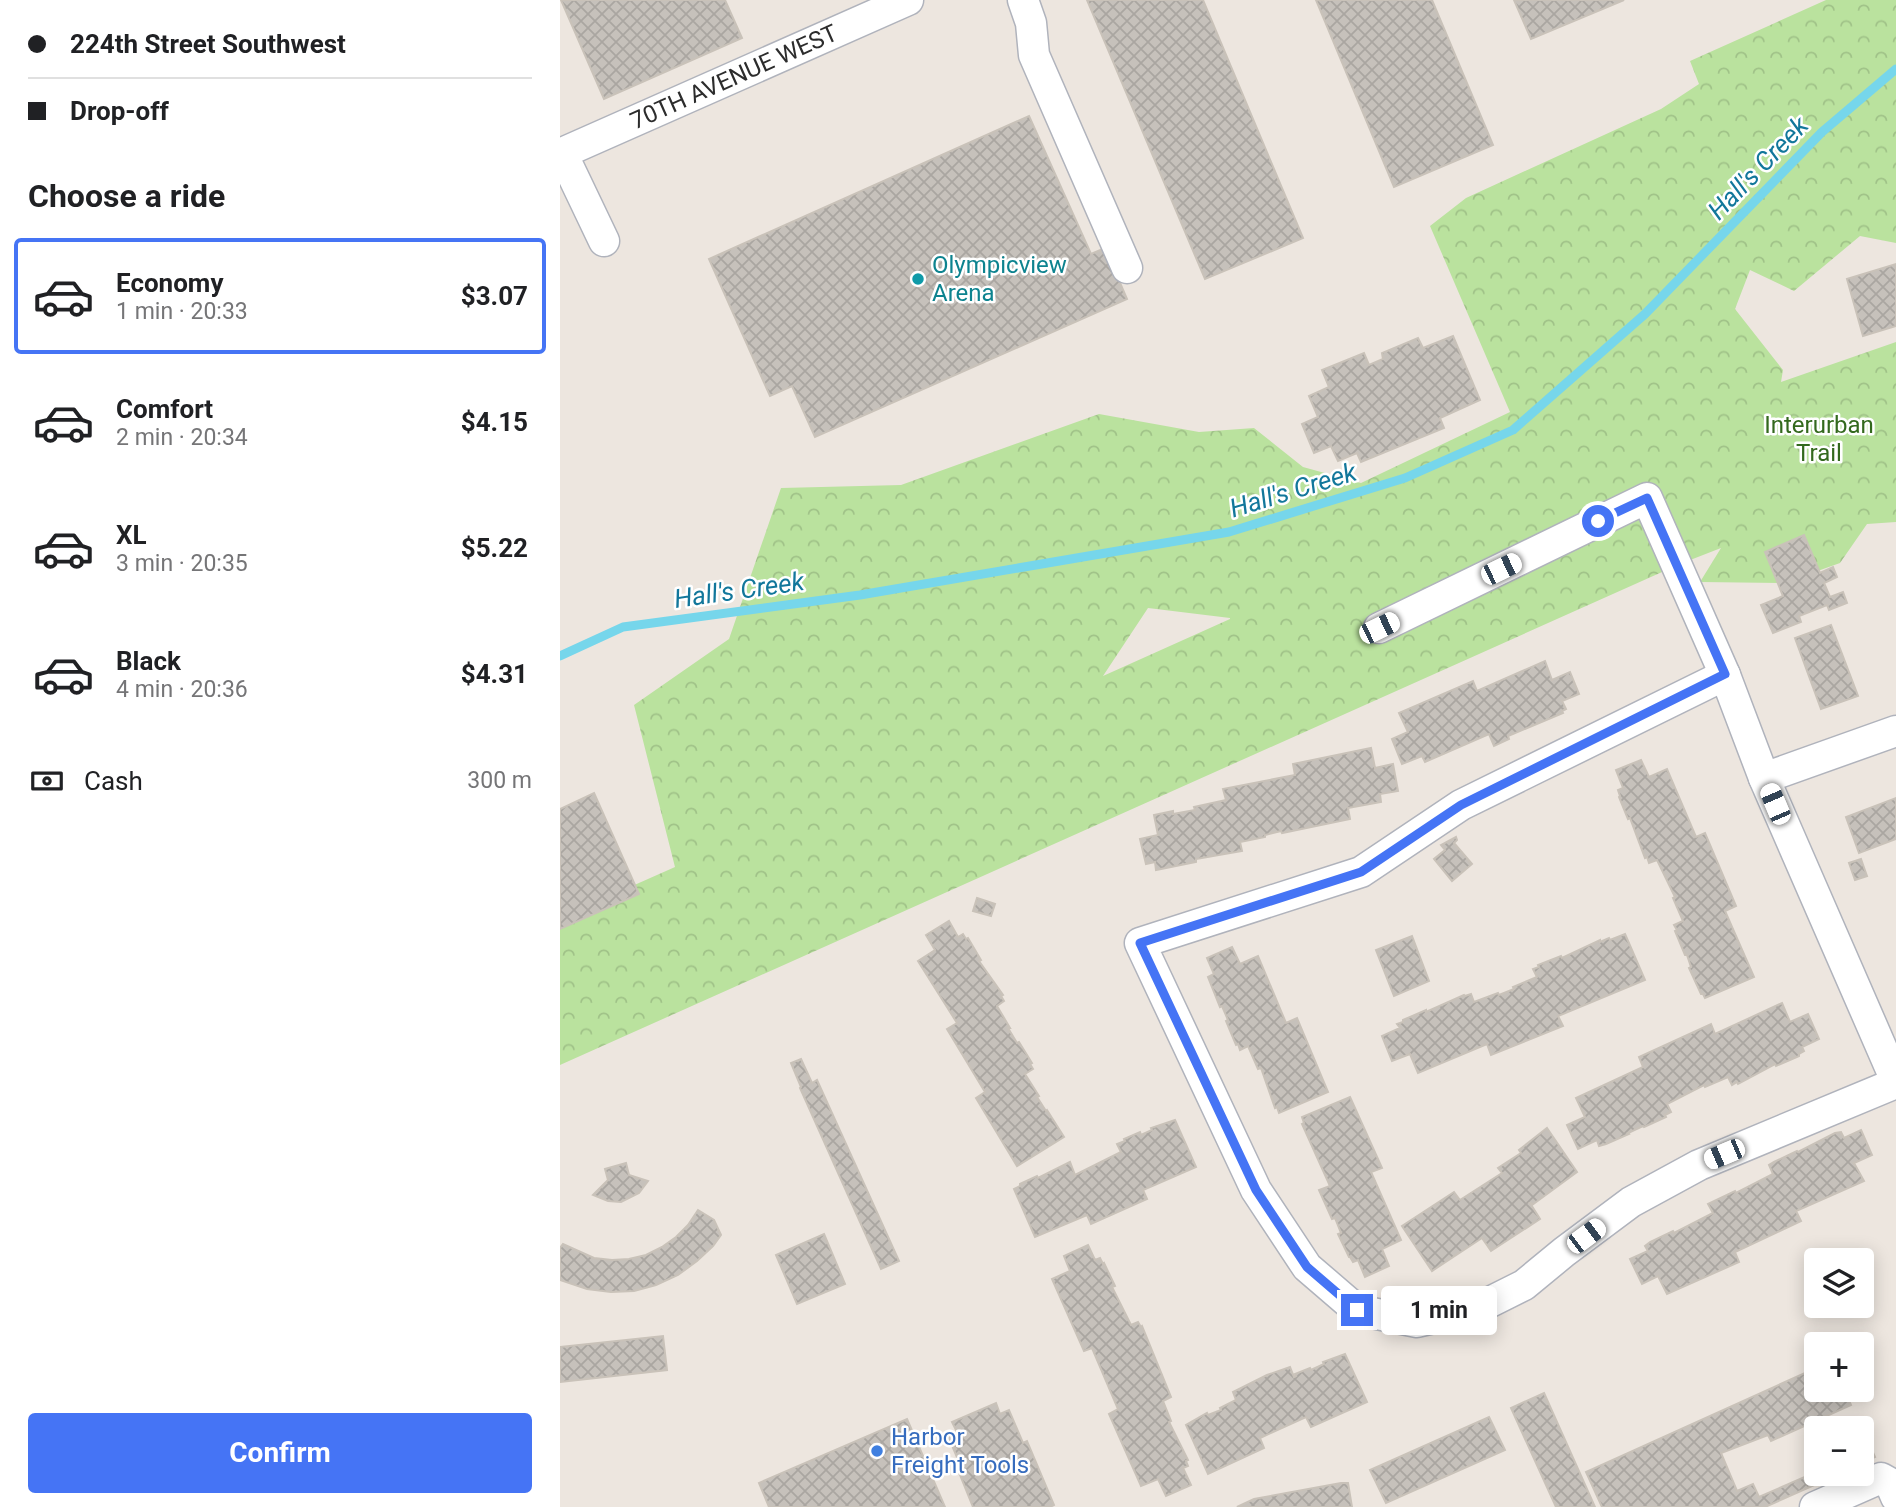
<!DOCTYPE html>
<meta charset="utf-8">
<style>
body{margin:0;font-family:Roboto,sans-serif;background:#f2f2f2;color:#202124;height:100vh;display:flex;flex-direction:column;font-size:26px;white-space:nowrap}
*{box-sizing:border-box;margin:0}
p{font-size:23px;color:#757577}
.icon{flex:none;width:38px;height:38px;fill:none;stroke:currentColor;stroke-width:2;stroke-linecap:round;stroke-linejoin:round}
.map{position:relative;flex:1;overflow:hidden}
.sheet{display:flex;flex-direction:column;background:#fff;width:560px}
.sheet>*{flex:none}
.banner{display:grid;align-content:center;height:154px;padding:0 28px;background:#fff}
.buttons{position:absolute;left:1244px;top:1248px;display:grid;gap:14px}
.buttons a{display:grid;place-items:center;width:70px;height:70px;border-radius:7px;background:#fff;box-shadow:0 4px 18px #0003;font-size:35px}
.end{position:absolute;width:32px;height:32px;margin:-16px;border:9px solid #4574f5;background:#fff;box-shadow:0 0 0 4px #fff}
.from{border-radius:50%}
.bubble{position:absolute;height:49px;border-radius:7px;background:#fff;box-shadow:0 4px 18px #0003;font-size:23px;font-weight:700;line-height:49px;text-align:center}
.car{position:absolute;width:21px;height:42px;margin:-21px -10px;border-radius:9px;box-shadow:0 0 5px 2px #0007;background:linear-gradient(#fff 24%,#345 0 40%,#fff 0 76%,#345 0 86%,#fff 0)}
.banner b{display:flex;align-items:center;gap:24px;height:66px;font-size:26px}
.banner b+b{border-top:2px solid #e0e0e0}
.banner i{width:18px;height:18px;background:#202124}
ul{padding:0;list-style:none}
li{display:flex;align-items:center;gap:21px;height:116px;margin:0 14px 10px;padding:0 14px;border:4px solid transparent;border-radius:7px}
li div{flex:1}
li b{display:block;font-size:26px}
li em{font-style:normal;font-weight:700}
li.on{border-color:#4574f5}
li>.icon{width:63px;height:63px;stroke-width:1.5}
h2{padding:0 28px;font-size:32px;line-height:84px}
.pay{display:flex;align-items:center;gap:18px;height:77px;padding:0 28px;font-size:26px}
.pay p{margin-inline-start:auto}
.action{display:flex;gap:14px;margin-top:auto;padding:14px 28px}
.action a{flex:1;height:80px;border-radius:7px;background:#4574f5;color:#fff;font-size:28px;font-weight:700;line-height:80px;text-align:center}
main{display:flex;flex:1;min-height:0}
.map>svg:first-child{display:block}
.forest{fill:url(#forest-crowns);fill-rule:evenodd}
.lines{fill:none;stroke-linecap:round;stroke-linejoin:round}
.stream{stroke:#76d6eb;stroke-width:9}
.building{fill:url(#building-cross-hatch);stroke:#c9c2b9;stroke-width:2}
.minor-casing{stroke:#b0b3bc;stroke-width:33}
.minor{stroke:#fff;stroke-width:30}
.route{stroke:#4574f5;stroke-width:9}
.culture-dot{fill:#0f9aa8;stroke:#fff;stroke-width:2.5}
.shop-dot{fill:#3f7fe0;stroke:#fff;stroke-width:2.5}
.labels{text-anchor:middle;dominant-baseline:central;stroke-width:5;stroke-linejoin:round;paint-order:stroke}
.street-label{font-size:24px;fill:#2c2c2c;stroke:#fff}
.culture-label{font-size:24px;fill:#0d838f;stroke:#fff;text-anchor:start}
.park-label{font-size:24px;fill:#33691d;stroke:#fff}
.shop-label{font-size:24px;fill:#366cbe;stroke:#fff;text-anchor:start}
.water-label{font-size:26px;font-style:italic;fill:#12779b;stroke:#fff}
</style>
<main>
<section class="sheet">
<div class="banner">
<b><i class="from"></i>224th Street Southwest</b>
<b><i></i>Drop-off</b>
</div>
<h2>Choose a ride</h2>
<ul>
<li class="on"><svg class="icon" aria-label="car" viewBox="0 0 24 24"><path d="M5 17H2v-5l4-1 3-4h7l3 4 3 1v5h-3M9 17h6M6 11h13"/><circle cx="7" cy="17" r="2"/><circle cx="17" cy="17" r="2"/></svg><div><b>Economy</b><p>1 min · 20:33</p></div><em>$3.07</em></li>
<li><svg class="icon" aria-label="car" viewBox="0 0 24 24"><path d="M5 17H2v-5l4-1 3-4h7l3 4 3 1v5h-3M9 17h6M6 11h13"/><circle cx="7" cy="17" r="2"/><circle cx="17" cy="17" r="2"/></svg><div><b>Comfort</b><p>2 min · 20:34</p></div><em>$4.15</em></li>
<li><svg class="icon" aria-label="car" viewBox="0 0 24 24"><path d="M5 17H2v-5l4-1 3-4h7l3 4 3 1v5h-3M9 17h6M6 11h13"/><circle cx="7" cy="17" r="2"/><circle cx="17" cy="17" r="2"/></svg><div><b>XL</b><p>3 min · 20:35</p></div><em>$5.22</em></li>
<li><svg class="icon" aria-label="car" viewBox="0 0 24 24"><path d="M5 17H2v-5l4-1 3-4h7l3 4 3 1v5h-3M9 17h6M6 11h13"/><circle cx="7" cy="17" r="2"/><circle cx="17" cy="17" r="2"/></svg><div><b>Black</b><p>4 min · 20:36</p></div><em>$4.31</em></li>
</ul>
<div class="pay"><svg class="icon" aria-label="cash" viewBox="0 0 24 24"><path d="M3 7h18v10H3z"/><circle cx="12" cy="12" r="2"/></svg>Cash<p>300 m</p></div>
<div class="action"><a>Confirm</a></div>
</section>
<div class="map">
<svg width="1336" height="1507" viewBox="0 0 1336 1507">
<defs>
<pattern id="forest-crowns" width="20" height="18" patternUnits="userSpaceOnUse" patternTransform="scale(1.75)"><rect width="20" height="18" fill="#bae29e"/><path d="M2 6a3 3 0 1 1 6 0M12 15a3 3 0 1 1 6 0" fill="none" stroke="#a0c288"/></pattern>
<pattern id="building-cross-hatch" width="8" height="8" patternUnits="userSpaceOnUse" patternTransform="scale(1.75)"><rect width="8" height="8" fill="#c6c1bb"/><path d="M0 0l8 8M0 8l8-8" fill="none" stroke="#aaa6a1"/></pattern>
</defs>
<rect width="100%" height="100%" fill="#ede6df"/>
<path class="forest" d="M1266 0H1336V243L1300 236 1234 291 1190 270 1175 309 1223 370 1221 382 1336 342V522L1307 524 1280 563 1224 583 1140 582 1161 548 1120 564 0 1065V918L115 867 74 705 169 639 221 488 341 485 539 414 639 432 694 428 743 467 801 483 950 412 870 226 906 198 1101 109 1139 84 1130 61ZM588 608 670 618V619L543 676Z"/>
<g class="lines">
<polyline class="stream" points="0,656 63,627 300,595 669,532 845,478 953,430 1085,314 1262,132 1336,69"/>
</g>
<g class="building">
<polygon points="1,0 165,0 182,38 44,99"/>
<polygon points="527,0 643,0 743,238 645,279"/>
<polygon points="756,0 872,0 933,145 834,187"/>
<polygon points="954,0 1064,0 971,39"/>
<polygon points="469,116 531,254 545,248 567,299 255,437 232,386 210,396 149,259"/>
<polygon points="1336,264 1336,326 1303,336 1287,279"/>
<polygon points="893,336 920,400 880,418 884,428 801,462 797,453 778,461 771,446 754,453 742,424 758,417 749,396 769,387 762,370 804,353 809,365 823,359 822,353 858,338 863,348"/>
<polygon points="1244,535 1260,573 1273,567 1277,577 1264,583 1270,597 1283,592 1287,603 1269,610 1267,605 1239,616 1241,622 1213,633 1201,605 1223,596 1205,552"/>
<polygon points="1271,625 1298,696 1261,709 1235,638"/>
<polygon points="985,661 992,680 1010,672 1019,694 1002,701 1006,709 1002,711 1003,713 948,736 949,739 934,746 929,734 865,762 862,756 842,764 832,739 848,732 839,713 913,681 917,691"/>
<polygon points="811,748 815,768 833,764 838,791 820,794 821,802 788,808 790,819 722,833 721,831 705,835 705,837 680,842 682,851 636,859 636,862 596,870 595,862 586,864 580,839 598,835 594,815 613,811 613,814 635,810 634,807 666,800 663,789 735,775 733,764"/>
<polygon points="1081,760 1089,777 1107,769 1136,837 1145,833 1176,906 1165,911 1194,977 1145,998 1143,994 1141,994 1129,968 1131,967 1127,955 1125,955 1115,931 1117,930 1114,925 1123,921 1113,898 1115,897 1097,860 1089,863 1087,857 1085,858 1070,818 1068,819 1059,797 1060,796 1058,790 1063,788 1056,770"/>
<polygon points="34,793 79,894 0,929 0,809"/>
<polygon points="1336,798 1336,839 1299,853 1286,817"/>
<polygon points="896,837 897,840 894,843 912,864 892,881 874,859 885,850 881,845"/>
<polygon points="1301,859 1307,876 1295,880 1289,863"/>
<polygon points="417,898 435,904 431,916 413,911"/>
<polygon points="389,921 398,937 403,934 406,939 408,938 421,960 419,961 443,995 441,996 444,1001 437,1006 450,1028 448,1028 457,1043 459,1042 472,1063 470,1064 473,1069 465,1074 479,1096 477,1097 486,1111 487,1110 504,1137 457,1166 416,1098 425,1092 387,1029 397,1023 358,961 375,950 366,935"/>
<polygon points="1065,934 1085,980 998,1016 1003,1026 931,1055 927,1044 858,1073 850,1054 832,1061 822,1036 840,1028 837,1024 843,1022 843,1020 866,1010 866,1012 904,995 905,996 911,994 914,1002 938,993 939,995 954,989 953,987 977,977 973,969 979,967 978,965 1001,956 1002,958 1040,940 1040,942 1049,938 1050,940"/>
<polygon points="852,936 869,981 834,996 816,950"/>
<polygon points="672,947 680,964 698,956 726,1023 737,1018 768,1092 719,1113 717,1107 715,1108 701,1068 698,1069 688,1046 680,1050 678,1044 676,1045 666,1021 668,1020 662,1006 660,1007 648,977 654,974 647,958"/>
<polygon points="1222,1003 1230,1022 1248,1014 1259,1039 1242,1047 1244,1051 1239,1054 1239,1056 1216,1066 1215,1064 1178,1084 1177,1082 1172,1085 1168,1077 1145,1087 1144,1085 1107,1104 1111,1112 1105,1115 1106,1117 1084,1127 1083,1126 1068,1133 1069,1134 1046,1144 1039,1146 1037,1140 1018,1149 1007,1125 1025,1117 1016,1098 1083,1067 1079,1057 1151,1024 1155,1034"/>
<polygon points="241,1059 252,1083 257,1080 339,1261 321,1269 240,1088 241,1087 231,1063"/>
<polygon points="790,1097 822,1168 811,1172 841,1240 822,1249 829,1266 805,1277 798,1260 793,1262 790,1257 789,1257 778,1234 781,1233 775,1218 772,1219 759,1190 770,1186 742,1124 744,1123 742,1117"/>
<polygon points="615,1120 636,1167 583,1190 587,1199 531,1224 527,1215 475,1237 454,1189 460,1186 460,1184 477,1176 478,1178 510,1162 515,1175 561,1152 557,1144 565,1141 564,1139 580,1132 581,1135 592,1130 591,1128"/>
<polygon points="987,1128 1017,1172 972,1205 971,1203 970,1203 980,1219 931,1251 922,1238 872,1271 842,1226 894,1192 900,1200 942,1173 938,1168 961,1153 959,1150"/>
<polygon points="1301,1130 1312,1155 1294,1163 1304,1181 1236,1211 1241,1221 1175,1252 1179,1262 1107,1294 1098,1276 1082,1284 1070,1259 1088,1251 1085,1246 1090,1242 1113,1231 1114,1233 1153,1213 1148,1204 1175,1191 1176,1193 1213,1174 1209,1165 1214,1162 1237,1151 1238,1152 1275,1133 1281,1132 1284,1138"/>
<polygon points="66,1163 69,1175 88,1181 79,1193 61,1202 48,1201 33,1195 48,1180 45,1169"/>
<polygon points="138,1210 154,1220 161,1235 153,1246 137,1261 118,1275 96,1285 74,1291 51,1292 27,1289 0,1280 0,1248 3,1244 34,1258 52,1260 69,1259 86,1255 102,1247 116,1237 128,1225"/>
<polygon points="264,1234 285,1284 237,1304 216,1255"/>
<polygon points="528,1245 535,1260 540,1258 543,1264 544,1263 555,1286 552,1287 571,1325 578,1322 581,1327 582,1326 611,1397 603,1401 611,1421 609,1422 628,1460 626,1461 628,1466 623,1468 631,1485 606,1496 598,1479 581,1486 549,1414 558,1409 532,1348 524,1351 492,1279 510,1271 504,1256"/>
<polygon points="103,1336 107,1370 0,1382 0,1347"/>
<polygon points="785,1354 807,1402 751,1427 746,1417 700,1438 704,1448 648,1474 626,1425 647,1413 648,1415 661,1410 660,1408 676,1400 673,1392 707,1375 730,1367 734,1377 736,1376 735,1374 750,1368 751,1370 764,1364 763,1362"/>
<polygon points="1256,1368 1256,1390 1284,1390 1291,1405 1211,1441 1208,1435 1161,1453 1177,1491 1193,1484 1199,1497 1256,1472 1256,1474 1279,1474 1205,1507 1042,1507 1026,1472"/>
<polygon points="984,1393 1035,1507 996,1507 951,1408"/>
<polygon points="436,1403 440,1414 449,1410 463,1443 467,1441 494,1505 490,1507 413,1507 398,1470 402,1469 388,1436 397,1432 392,1422"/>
<polygon points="929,1417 945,1450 826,1503 810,1470"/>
<polygon points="347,1419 385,1507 209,1507 199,1483"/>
<polygon points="1311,1448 1315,1457 1302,1463 1302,1452"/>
<polygon points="781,1483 788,1483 792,1507 677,1507 694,1499"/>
</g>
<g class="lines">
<g class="minor-casing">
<g id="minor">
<polyline points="463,0 471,23 474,55 567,268"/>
<polyline points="2,153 44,241"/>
<polyline points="0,154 348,0"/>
<polyline points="819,628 1087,498 1165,675 1204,778 1336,1081"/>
<polyline points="1165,675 901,805 801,872 580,943 696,1190 747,1267 797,1310 857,1322 918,1308 964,1285 1004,1252 1071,1202 1139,1165 1336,1083"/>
<polyline points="1204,778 1336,731"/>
<polyline points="1255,1507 1321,1478 1330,1483 1336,1497"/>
</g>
</g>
<use href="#minor" class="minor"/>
</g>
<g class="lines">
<polyline class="route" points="797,1310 747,1267 696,1190 580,943 801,872 901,805 1165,674 1087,498 1038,521"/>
</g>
<circle class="culture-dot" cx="358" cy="279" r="7"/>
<circle class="shop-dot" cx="317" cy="1451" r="7"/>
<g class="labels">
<g class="street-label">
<text transform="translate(174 77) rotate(-24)">70TH AVENUE WEST</text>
</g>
<g class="culture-label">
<text x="372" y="265">Olympicview<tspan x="372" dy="28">Arena</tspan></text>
</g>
<g class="park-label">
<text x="1259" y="425">Interurban<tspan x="1259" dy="28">Trail</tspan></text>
</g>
<g class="shop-label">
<text x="331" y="1437">Harbor<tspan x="331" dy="28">Freight Tools</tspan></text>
</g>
<g class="water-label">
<text transform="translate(1198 168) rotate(-46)">Hall's Creek</text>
<text transform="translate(733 490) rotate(-17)">Hall's Creek</text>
<text transform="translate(179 590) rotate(-8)">Hall's Creek</text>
</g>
</g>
</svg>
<div class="buttons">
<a><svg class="icon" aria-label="layers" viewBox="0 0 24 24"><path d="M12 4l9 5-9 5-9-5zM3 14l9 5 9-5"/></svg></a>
<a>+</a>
<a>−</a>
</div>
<i class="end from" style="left:1038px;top:521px"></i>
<i class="end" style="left:797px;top:1310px"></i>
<div class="bubble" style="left:821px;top:1286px;width:116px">1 min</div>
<i class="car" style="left:941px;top:569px;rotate:64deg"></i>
<i class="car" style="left:819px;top:628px;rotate:64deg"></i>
<i class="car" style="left:1215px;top:804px;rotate:337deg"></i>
<i class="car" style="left:1164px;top:1154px;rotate:247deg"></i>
<i class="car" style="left:1026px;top:1236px;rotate:53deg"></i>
</div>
</main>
